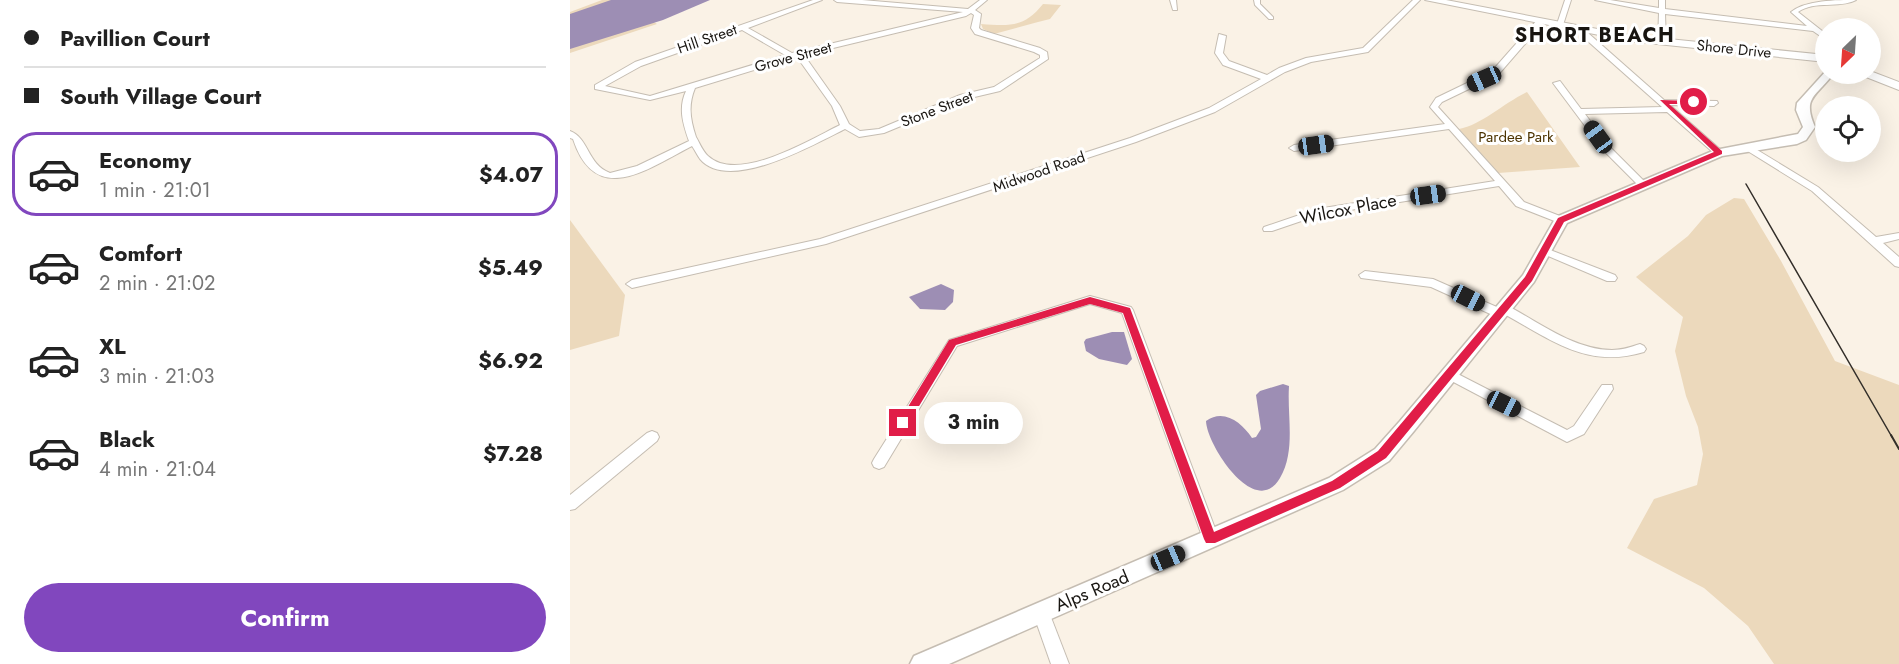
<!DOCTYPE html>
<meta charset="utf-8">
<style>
body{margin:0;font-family:Jost,sans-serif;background:#f6f6f6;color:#222;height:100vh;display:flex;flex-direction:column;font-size:22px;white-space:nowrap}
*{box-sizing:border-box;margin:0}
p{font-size:20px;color:#767676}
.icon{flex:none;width:33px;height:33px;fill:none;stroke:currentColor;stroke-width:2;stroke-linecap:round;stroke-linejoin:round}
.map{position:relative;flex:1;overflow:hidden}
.side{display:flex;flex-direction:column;background:#fff;width:570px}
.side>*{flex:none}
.guide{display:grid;align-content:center;height:132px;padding:0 24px;background:#fff}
.needle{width:39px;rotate:205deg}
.controls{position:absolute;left:1245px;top:18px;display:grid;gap:12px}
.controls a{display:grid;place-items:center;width:66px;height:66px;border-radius:50%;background:#fff;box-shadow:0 6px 24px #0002;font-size:30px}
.end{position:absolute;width:27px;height:27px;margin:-14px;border:8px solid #e11d48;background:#fff;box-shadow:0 0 0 3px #fff}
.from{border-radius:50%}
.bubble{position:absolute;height:42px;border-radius:21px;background:#fff;box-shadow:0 6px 24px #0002;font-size:20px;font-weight:700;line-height:42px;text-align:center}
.car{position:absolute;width:18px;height:36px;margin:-18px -9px;border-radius:8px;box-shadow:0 0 4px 2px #0007;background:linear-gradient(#222 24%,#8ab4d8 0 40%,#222 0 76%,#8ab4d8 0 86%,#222 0)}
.guide b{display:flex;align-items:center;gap:21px;height:57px;font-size:22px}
.guide b+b{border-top:2px solid #e0e0e0}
.guide i{width:15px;height:15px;background:#222}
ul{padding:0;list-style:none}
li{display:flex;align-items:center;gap:18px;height:84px;margin:0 12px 9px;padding:0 12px;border:3px solid transparent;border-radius:24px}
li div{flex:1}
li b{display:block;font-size:22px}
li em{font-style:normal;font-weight:700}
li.selected{border-color:#8147be}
li>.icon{width:54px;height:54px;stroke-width:1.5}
.action{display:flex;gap:12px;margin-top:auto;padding:12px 24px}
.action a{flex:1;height:69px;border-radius:36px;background:#8147be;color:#fff;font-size:24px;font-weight:700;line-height:69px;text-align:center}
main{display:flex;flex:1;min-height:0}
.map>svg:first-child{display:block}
.green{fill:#ecd9bc}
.water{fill:#9d8eb4}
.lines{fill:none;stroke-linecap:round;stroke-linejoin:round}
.minor-casing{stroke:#c5bdb2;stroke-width:2}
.tertiary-casing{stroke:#c5bdb2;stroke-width:3}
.secondary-casing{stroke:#c5bdb2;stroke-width:2}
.minor{fill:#fff;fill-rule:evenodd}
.tertiary{fill:#fff;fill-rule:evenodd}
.secondary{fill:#fff;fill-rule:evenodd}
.tram-far1{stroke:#322e29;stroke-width:1.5}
.tram{stroke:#322e29;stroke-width:2}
.route{fill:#e11d48}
.labels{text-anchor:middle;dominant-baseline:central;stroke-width:6;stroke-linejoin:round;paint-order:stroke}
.far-street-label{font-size:15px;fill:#181511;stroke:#fff}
.far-park-label{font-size:15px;fill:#4c3301;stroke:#fff}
.street-label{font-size:18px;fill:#181511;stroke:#fff}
.far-district-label{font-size:20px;font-weight:bold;letter-spacing:1.5px;fill:#181511;stroke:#fff}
</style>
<main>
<section class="side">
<div class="guide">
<b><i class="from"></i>Pavillion Court</b>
<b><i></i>South Village Court</b>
</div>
<ul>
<li class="selected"><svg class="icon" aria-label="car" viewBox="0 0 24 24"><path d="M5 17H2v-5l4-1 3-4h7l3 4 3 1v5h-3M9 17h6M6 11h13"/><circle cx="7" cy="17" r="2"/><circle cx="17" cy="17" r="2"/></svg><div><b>Economy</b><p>1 min · 21:01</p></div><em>$4.07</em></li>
<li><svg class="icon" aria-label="car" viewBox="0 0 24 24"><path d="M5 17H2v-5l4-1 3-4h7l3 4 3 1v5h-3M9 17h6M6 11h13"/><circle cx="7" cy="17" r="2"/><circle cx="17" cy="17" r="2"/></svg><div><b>Comfort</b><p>2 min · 21:02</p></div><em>$5.49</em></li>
<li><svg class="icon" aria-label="car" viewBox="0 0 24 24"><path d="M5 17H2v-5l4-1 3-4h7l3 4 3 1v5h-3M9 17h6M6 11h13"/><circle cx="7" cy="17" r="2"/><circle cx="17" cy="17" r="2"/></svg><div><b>XL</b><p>3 min · 21:03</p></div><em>$6.92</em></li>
<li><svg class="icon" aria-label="car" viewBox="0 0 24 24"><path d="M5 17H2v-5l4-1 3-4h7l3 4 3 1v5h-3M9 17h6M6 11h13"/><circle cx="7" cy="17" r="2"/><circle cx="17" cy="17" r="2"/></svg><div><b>Black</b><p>4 min · 21:04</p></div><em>$7.28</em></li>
</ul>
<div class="action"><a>Confirm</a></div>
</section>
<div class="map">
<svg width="1329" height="664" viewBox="0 0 1329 664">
<rect width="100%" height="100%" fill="#faf2e6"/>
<g class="green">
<polygon points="32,0 49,0 87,24 0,53 0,12"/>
<path d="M473 4 491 5 480 19 468 22 424 34 413 29 411 24C439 26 454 28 473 4Z"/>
<path d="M957 92 1010 167 928 173 889 129C911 125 934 103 957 92Z"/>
<polygon points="1164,198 1174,199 1211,261 1265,361 1329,385 1329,664 1204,664 1178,626 1134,588 1057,548 1084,499 1127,485 1133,454 1128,427 1116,396 1105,351 1113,317 1066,277 1118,236 1136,215"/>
<polygon points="0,220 55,295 49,336 0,350"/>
</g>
<g class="water">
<polygon points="41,0 140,0 93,20 0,49 0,14"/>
<polygon points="371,284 384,290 383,302 375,310 350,309 339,297"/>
<polygon points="542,332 554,332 562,359 557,365 529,359 516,351 514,342 516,339"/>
<path d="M713 384 719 386C717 417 726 450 710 478 686 520 637 446 636 421 654 408 672 423 682 438L686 437 691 429 686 395 690 391Z"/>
</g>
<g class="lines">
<g class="minor-casing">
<g id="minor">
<path d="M243 0H252L178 28 222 53 393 12 267 2 264 0H292L398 9 410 0H417L405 10 411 14 409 28 411 30 470 48 477 52 478 59 430 91 396 99 314 133 289 137 275 129C243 145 159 193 130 159 127 155 125 150 122 146 79 168 26 209 3 139L0 138V131C19 138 17 164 40 173L67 166 119 141C113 124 108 108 116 91L80 100 25 89V85L65 62ZM401 13 404 15 401 28 405 34 464 52 470 55V58L424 87 390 95 309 129 290 131 279 124 270 106 234 55 396 16ZM172 30 215 55 80 96 35 86 71 66ZM227 57 262 106 270 125C241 139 168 184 138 156 133 152 129 142 126 137 120 119 118 105 125 88Z"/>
<polygon points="600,0 606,0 607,10 603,10"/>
<polygon points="684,0 690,0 690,4 703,17 703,19 699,19 685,5"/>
<polygon points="843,0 850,0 798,52 741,62 715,72 645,112 566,142 256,244 62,288 56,284 62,280 250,239 560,138 639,108 691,79 653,65 645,53 649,34 656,36 653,53 659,61 697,75 709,68 736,58 793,48"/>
<polygon points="995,0 1001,0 993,25 986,27"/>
<path d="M1025 0H1040L1089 8V0H1095V9L1237 26 1221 12C1236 0 1266 0 1286 0 1269 9 1245 0 1228 12L1256 34V40L1243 31 1095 14 1096 41 1092 43 1088 41 1089 13Z"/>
<polygon points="968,19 975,21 928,75 872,102 868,107 954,202 995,218 995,222 987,222 946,206 929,186 749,215 702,231 694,231 693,229 694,227 747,209 925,181 879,129 724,151 719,148 724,145 875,124 860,107 866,98 922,71"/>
<polygon points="1011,28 1017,28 1018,33 1094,100 1147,101 1148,103 1144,106 1100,105 1152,151 1152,155 1146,155 1097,112 1015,114 1039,146 1078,185 1073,188 1070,187 1033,150 983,83 990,81 1011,109 1092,107 1012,36"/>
<polygon points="1179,145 1248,187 1306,237 1329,233 1329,239 1313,243 1329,257 1329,267 1325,266 1242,191 1176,150 1176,146"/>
<polygon points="975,248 1045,275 1047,278 1045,281 1037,281 971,253 970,251 971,249"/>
<path d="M795 271 863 279 929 308 934 305 938 306C970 323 1005 350 1042 350 1052 350 1061 347 1070 344L1074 346 1076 349 1074 352C1018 369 983 341 936 315L931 318 927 317 861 287 791 278 789 275Z"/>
<polygon points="520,296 561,307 563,310 649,539 646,544 641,546 636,544 633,539 552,313 520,304 387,346 314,467 309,469 304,467 302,463 304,459 379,340"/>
<polygon points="878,369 997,430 1004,426 1032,385 1042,385 1043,389 1014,434 997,442 874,377 872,374 874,371"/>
<polygon points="82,431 87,433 89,437 87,441 5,509 0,510 0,495 77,433"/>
<polygon points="471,605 477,607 499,664 481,664 463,613 465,607"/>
</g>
</g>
<g class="tertiary-casing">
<path id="tertiary" d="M1256 71 1263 74C1246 97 1232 97 1245 127L1236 140 1227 144 1152 156 997 223 964 282 844 431 819 461 773 490 379 664H340L344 656 759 478 805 449 830 421 953 275 986 217 1145 150 1228 134 1233 127 1226 110 1227 103Z"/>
</g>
<g class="secondary-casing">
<g id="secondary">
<polygon points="855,0 876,0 1059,35 1256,55 1256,62 1059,41"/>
<polygon points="1300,71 1329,82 1329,90 1296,77 1294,74 1300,74"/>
</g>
</g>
<use href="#minor" class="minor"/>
<use href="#tertiary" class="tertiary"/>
<use href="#secondary" class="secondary"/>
<polyline class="tram-far1" points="1176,184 1322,437"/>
<polyline class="tram" points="1321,435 1329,449"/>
</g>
<polygon class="route" points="1090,100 1126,101 1124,104 1099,104 1152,151 1152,154 994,222 962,281 816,458 770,488 645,543 636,543 634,539 553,313 520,304 386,345 337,426 333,427 328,423 379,340 520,297 560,308 644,532 762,481 808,451 955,277 988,218 1144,152"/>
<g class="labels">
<g class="far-street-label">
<text transform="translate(137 39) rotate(-19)">Hill Street</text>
<text transform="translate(1164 49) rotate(6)">Shore Drive</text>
<text transform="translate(223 57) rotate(-15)">Grove Street</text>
<text transform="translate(367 109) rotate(-21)">Stone Street</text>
<text transform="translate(469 172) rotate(-19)">Midwood Road</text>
</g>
<g class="far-park-label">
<text x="946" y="137">Pardee Park</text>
</g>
<g class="street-label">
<text transform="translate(778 209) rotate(-11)">Wilcox Place</text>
<text transform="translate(522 591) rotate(-23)">Alps Road</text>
</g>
<g class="far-district-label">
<text x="1025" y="35">SHORT BEACH</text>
</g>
</g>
</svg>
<div class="controls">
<a><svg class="needle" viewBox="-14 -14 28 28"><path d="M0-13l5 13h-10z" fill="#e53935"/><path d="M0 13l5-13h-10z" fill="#767676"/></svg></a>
<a><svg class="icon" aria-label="locate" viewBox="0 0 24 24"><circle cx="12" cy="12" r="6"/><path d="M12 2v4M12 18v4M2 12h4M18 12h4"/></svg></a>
</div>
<i class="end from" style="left:1124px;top:102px"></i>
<i class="end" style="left:333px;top:423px"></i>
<div class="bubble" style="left:354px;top:402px;width:99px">3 min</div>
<i class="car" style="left:914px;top:79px;rotate:246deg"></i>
<i class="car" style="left:1028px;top:137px;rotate:324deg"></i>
<i class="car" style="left:746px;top:145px;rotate:82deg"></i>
<i class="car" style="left:858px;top:195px;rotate:82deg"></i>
<i class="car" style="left:898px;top:298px;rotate:117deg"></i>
<i class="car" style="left:934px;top:404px;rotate:116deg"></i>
<i class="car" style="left:598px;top:558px;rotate:67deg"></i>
</div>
</main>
